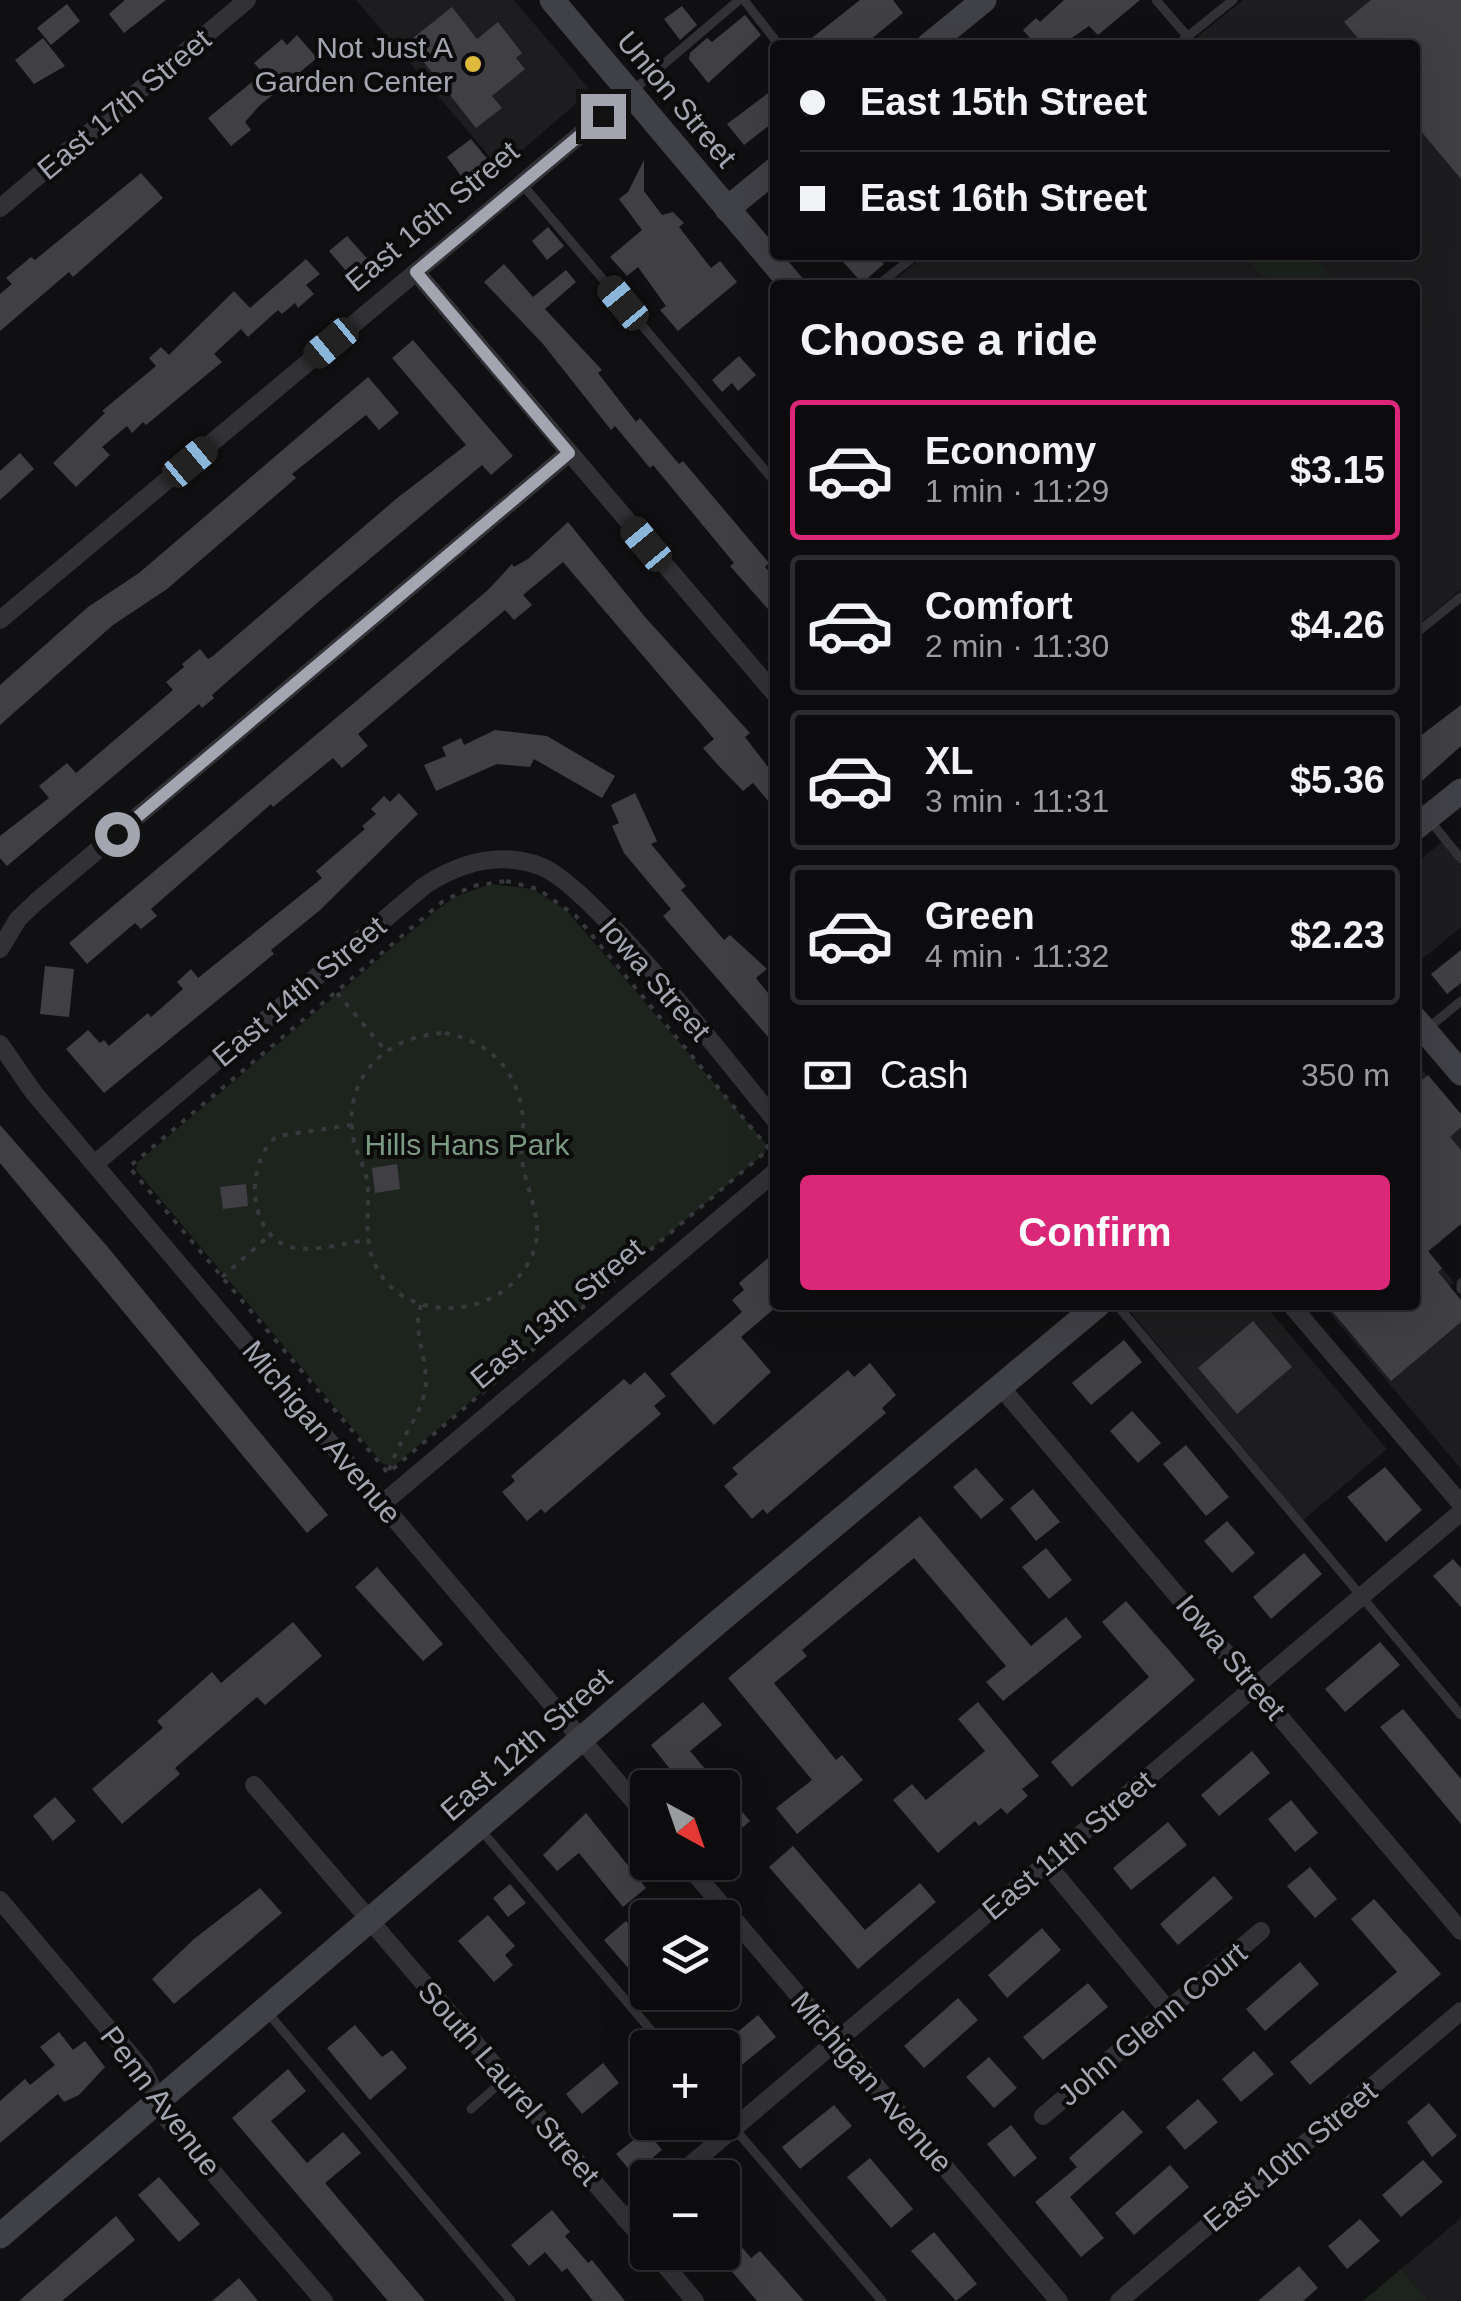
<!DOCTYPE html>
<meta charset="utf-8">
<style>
body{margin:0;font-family:Arial,sans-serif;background:#1a1a1c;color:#f1f3f6;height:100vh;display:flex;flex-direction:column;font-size:38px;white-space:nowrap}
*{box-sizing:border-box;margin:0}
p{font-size:32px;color:#9a9b9e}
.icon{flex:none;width:55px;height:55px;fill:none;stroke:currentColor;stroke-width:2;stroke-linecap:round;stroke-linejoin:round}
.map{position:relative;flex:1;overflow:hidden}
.panel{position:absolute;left:770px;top:280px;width:650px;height:1030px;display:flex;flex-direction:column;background:#0c0c0e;border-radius:10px;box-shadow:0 10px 40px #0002,0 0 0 2px #2c2c2e}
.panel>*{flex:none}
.guide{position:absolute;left:770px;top:40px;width:650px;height:220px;border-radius:10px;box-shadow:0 10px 40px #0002,0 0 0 2px #2c2c2e;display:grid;align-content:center;height:220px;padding:0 30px;background:#0c0c0e}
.needle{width:65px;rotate:140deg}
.buttons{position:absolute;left:630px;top:1770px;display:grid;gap:20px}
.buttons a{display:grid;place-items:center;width:110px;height:110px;border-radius:10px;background:#0c0c0e;box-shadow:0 10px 40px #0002,0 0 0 2px #2c2c2e;font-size:50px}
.end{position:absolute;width:45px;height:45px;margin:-22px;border:12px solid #a3a6b1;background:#111;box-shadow:0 0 0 5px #111}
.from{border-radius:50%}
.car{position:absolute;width:30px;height:60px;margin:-30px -15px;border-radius:12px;box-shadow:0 0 8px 2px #0007;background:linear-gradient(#222 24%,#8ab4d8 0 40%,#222 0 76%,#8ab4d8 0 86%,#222 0)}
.guide b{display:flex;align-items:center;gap:35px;height:95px;font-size:38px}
.guide b+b{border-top:2px solid #2c2c2e}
.guide i{width:25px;height:25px;background:#f1f3f6}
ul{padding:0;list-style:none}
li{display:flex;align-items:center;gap:30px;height:140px;margin:0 20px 15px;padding:0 10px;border:5px solid #2c2c2e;border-radius:10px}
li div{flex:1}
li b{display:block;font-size:38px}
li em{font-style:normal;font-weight:800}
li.selected{border-color:#db2777}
li>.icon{width:90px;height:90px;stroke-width:1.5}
h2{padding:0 30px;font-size:45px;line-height:120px}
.pay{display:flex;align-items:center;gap:25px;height:110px;padding:0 30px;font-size:38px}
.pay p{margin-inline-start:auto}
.button{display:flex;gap:20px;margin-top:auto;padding:20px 30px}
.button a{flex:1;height:115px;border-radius:10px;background:#db2777;color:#fff;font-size:40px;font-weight:800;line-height:115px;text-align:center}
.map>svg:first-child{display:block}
.built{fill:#1d1c1e}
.green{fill:#1d241e}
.building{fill:#404044}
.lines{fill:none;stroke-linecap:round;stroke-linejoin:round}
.path{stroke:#38393d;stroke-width:4;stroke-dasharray:5 8;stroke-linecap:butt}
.lane{stroke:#323236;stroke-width:9}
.street{stroke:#323236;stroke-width:18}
.secondary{stroke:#404146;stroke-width:25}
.route{stroke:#a3a6b1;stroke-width:12}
.poi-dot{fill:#deb93c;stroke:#0b0b0c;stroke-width:4}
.labels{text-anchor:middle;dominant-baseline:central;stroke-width:8;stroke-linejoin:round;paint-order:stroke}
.poi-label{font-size:30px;fill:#a3a6b1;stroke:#0b0b0c;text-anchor:end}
.street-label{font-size:30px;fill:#a3a6b1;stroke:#0b0b0c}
.park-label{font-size:30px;fill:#7c9a81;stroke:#0b0b0c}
</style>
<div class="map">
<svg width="1461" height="2301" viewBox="0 0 1461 2301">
<rect width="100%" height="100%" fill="#101012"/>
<g class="built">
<polygon points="356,0 514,0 591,91 500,169"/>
<polygon points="1243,0 1461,0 1461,590 1415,627 1415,285 888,285 925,255 1415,255 1415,45 1187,45"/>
<polygon points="1442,842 1461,866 1461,927 1415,965 1415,864"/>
<polygon points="1416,1063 1461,1116 1461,1224 1428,1253 1454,1282 1449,1287 1461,1302 1461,1469 1323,1305 1415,1305"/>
<polygon points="1134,1305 1265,1305 1387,1449 1303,1520 1128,1309"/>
<polygon points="1461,2218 1461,2301 1427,2301 1401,2269"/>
</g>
<g class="green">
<polygon points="1241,255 1312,255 1337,284 1273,285"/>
<polygon points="490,884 533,889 567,911 766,1144 765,1153 394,1466 383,1464 136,1170 138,1162 438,909 455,897"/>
<polygon points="1401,2269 1427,2301 1363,2301"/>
</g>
<g class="building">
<polygon points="125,0 166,0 124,33 109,14"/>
<polygon points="860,0 893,0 903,13 864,45 803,45"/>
<polygon points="1064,0 1140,0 1098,35 1089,26 1062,45 1036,45 1023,30 1036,18 1040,22"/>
<polygon points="1371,0 1461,0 1461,179 1415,124 1415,45 1364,45 1344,22"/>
<polygon points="67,4 80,21 51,45 37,28"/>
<polygon points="682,6 697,25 680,40 664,19"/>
<polygon points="452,7 477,39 498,22 522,53 516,58 525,69 492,96 502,108 476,128 408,42"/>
<polygon points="745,15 761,35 708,83 689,59 690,53 707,38 712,42"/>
<polygon points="297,35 317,58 259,106 245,122 251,130 231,146 208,118 263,73 254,63 282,39 287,45"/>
<polygon points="43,38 65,66 34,84 15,60"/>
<polygon points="775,88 775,121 744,145 727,124"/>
<polygon points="471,139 492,165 467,184 447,157"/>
<polygon points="644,160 644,191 662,215 673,212 684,223 679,227 711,268 720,261 737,282 678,331 660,310 666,306 638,267 627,276 610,257 642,230 619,199 628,192"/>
<polygon points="141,173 163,198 73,277 69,272 0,331 0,294 12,284 6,278 31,257 35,260"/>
<polygon points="548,227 564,246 547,260 532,241"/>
<polygon points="347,236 371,263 353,279 329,251"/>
<polygon points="837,255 876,255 884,264 862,283"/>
<polygon points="306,259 320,274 306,285 314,294 298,308 295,303 282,314 278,310 248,337 241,329 214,354 222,362 146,425 143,422 132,433 127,426 102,447 110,455 76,487 53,463 105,413 102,411 156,366 149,358 161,347 169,355 234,291 250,308"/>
<polygon points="504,264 533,297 566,270 576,282 545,309 602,370 598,373 636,422 640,418 679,464 683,461 769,563 765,567 775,578 775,617 730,566 734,563 653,465 650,468 615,426 611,430 543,344 484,282"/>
<polygon points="413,340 513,456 491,475 482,465 323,598 212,695 214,698 202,708 199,704 7,866 0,858 0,836 49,798 39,786 67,763 76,773 173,690 166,682 184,667 182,664 200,649 208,659 213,656 396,499 466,445 392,358"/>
<polygon points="739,356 756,375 738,391 732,383 722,392 712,380"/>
<polygon points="368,377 399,413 379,430 366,415 292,474 296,478 167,589 113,625 0,725 0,685 88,607 139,573"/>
<polygon points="20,453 34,469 0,500 0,471"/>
<polygon points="568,522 645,617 750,733 745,737 775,776 775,809 753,783 743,791 717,764 703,748 714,739 563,562 523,595 532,605 514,620 505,610 358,734 368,746 342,768 333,758 273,807 271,804 151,909 157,916 141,929 135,923 87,964 69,943 488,590 512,564 514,567 528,559"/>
<polygon points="1461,705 1461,746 1415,787 1415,740"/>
<polygon points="495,730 547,736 615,776 602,798 534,759 530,767 497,764 436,791 424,765 446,756 442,747 461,738 464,745"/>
<polygon points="399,793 418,814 319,911 271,950 274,954 104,1093 66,1049 88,1030 100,1043 104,1040 109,1046 148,1013 151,1017 183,989 177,982 191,969 198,978 322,878 316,871 365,829 362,826 376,814 371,809 384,796 390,802"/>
<polygon points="635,793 657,841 651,844 686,886 681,890 724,940 730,935 767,969 756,978 775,1002 775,1045 663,916 671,909 624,853 612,826 619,823 611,805"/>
<polygon points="1461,950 1461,983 1447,994 1431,974"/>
<polygon points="45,966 74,969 69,1017 40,1014"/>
<polygon points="1428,1075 1461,1114 1461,1127 1450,1137 1461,1150 1461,1224 1428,1251 1442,1268 1438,1272 1461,1300 1461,1322 1391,1381 1327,1305 1415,1305 1415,1086"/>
<polygon points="0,1125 106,1245 328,1515 307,1533 0,1163"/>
<polygon points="397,1164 400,1189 375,1193 372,1168"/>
<polygon points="246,1184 248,1206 223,1209 220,1187"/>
<polygon points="775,1252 775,1308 741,1337 771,1372 714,1425 670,1374 742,1312 732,1300 744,1290 739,1283"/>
<polygon points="1253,1321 1292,1367 1237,1414 1198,1368"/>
<polygon points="1124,1340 1142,1362 1091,1405 1072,1383"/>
<polygon points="870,1363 896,1395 882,1408 886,1413 767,1514 763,1509 752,1519 724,1486 738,1474 732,1468 848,1370 854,1377"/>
<polygon points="645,1372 666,1396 654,1406 661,1414 545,1513 541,1509 527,1521 502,1492 515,1481 511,1476 624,1379 630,1385"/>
<polygon points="1132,1411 1161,1443 1138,1463 1110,1431"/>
<polygon points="1186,1445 1229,1497 1206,1516 1163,1464"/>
<polygon points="1385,1467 1422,1510 1386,1542 1347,1497"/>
<polygon points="976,1468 1004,1500 981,1519 953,1487"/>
<polygon points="1033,1489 1060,1522 1036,1541 1010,1508"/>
<polygon points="920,1516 1031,1646 1066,1617 1082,1637 1003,1701 986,1682 1006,1666 914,1558 802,1650 807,1656 774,1683 836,1760 842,1755 863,1780 797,1834 776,1808 812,1780 728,1678"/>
<polygon points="1227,1521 1255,1553 1232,1573 1204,1541"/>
<polygon points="1046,1548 1072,1580 1049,1599 1022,1567"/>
<polygon points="1304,1553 1322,1574 1271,1619 1253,1597"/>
<polygon points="1453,1559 1461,1568 1461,1607 1433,1576"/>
<polygon points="377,1567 443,1644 423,1661 355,1587"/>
<polygon points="1126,1601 1195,1680 1072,1787 1051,1762 1149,1677 1102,1622"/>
<polygon points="293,1622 322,1656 265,1705 257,1697 175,1768 180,1774 122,1824 92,1789 163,1728 157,1721 212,1672 221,1683"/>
<polygon points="1380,1642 1400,1665 1345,1712 1325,1689"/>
<polygon points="703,1702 722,1725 690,1751 721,1788 685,1788 651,1745"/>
<polygon points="978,1702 1039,1776 1022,1789 1028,1796 1007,1814 1001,1808 979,1826 975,1821 938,1853 893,1800 912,1784 926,1800 985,1751 958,1719"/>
<polygon points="1403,1709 1461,1779 1461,1824 1380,1727"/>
<polygon points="1252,1751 1270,1773 1219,1816 1201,1795"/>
<polygon points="722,1789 750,1821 722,1845"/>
<polygon points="55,1797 76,1821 53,1841 33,1816"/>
<polygon points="1291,1800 1318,1833 1295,1852 1268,1819"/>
<polygon points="586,1813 646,1888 623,1907 579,1853 557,1871 543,1855"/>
<polygon points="1168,1822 1187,1845 1131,1890 1113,1868"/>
<polygon points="793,1846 865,1930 920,1883 936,1902 858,1969 769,1867"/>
<polygon points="1310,1867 1337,1899 1315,1918 1287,1886"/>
<polygon points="1214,1876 1233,1898 1178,1945 1160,1924"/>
<polygon points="510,1884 526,1903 508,1917 493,1898"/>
<polygon points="260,1888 282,1913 174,2004 152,1979 194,1939"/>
<polygon points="1374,1899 1441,1974 1310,2085 1290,2062 1397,1972 1351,1919"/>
<polygon points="488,1915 515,1946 505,1955 513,1965 494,1982 458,1941"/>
<polygon points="626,1921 648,1946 648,1991 604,1940"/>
<polygon points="1042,1928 1061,1950 1007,1998 988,1975"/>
<polygon points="1300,1962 1319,1984 1265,2031 1246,2009"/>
<polygon points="1088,1983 1108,2007 1043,2060 1023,2037"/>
<polygon points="958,1998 978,2020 924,2068 904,2046"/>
<polygon points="758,2015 776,2037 722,2081 722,2045"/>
<polygon points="355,2025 382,2057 392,2050 407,2068 370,2100 327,2048"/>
<polygon points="59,2032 73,2050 85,2041 105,2067 79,2095 64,2102 58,2094 0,2143 0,2101 25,2079 30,2085 55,2065 40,2047"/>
<polygon points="1254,2051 1274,2074 1241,2102 1222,2079"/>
<polygon points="989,2057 1017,2088 994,2108 966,2077"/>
<polygon points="603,2063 619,2083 582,2114 566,2094"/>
<polygon points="288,2069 306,2091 271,2121 307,2163 343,2132 361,2153 325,2183 425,2301 388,2301 232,2118"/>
<polygon points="1198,2099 1218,2122 1185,2150 1166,2127"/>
<polygon points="1429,2103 1457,2136 1432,2157 1407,2122"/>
<polygon points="834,2105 852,2126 800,2169 782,2147"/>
<polygon points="1123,2110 1143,2132 1070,2197 1104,2238 1081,2257 1035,2202 1077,2167 1069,2158"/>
<polygon points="1011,2125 1037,2158 1014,2177 987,2144"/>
<polygon points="646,2130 662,2150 633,2174 616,2154"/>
<polygon points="870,2158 913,2209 891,2228 847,2177"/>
<polygon points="1423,2160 1443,2182 1401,2217 1382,2195"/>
<polygon points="1170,2165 1189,2187 1134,2235 1115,2213"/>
<polygon points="159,2177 200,2224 179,2242 138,2195"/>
<polygon points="552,2210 570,2232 565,2236 588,2263 592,2260 625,2301 593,2301 567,2268 562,2272 545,2252 529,2266 511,2245"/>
<polygon points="116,2216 135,2240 62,2301 19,2301"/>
<polygon points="1360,2219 1380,2241 1347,2269 1328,2246"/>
<polygon points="722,2224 751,2258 760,2251 804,2301 757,2301 722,2260"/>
<polygon points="934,2232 977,2284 956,2301 911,2251"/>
<polygon points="1299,2266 1318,2288 1303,2301 1258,2301"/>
<polygon points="239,2278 258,2301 212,2301"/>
</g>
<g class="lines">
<g class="path">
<polygon points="506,881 538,889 576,916 769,1149 388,1473 129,1167 442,902 472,886"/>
<polyline points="337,993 385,1050"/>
<path d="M445 1033C492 1042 520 1073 523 1121 524 1134 520 1146 522 1159 528 1203 554 1232 520 1275 484 1321 398 1321 374 1262 362 1234 371 1209 367 1180 364 1165 355 1151 353 1136 343 1076 387 1035 445 1033Z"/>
<path d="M352 1125 277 1136C246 1161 246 1230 287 1246 309 1254 344 1243 367 1240"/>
<polyline points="222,1277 270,1235"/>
<path d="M389 1470C398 1441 419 1419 425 1391 430 1361 411 1333 421 1305"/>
</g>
<g class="lane">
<polyline points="744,0 779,45"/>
<polyline points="1156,0 1188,37"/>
<polyline points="1177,45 1233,0"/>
<polyline points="631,92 739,0"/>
<polyline points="522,184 775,482"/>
<polyline points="878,285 916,255"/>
<polyline points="1415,634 1461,597"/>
<polyline points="1415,802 1461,859"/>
<polyline points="1427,1029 1461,1001"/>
<polyline points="1461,1283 1461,1289"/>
<polyline points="1117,1305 1461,1715"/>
<polyline points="481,1830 666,2048"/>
<polyline points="268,2013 511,2301"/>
<polyline points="471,2109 506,2078"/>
<polyline points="722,2114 882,2301"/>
</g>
<g class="street">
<polyline points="0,208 247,0"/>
<polyline points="416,272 775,694"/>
<polyline points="0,620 630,93"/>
<polyline points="0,949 18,919 37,901 569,453"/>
<polyline points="0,1044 34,1093 648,1818"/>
<path d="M97 1162 424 886C459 863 499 851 540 866 592 885 732 1068 775 1120"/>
<polyline points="1291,1305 1461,1504"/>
<polyline points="1000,1386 1461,1931"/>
<polyline points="382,1504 775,1172"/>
<polyline points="254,1785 648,2245"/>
<polyline points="685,1862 1059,2301"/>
<polyline points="1046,1863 1168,2010"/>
<polyline points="0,1900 144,2071 168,2120 324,2301"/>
<polyline points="1043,2116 1261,1931"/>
<polyline points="675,2178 1461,1512"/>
<polyline points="625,2219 648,2200"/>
<polyline points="654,2252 695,2301"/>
<polyline points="1119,2301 1461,2011"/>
</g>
<g class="secondary">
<polyline points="552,0 792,285"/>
<polyline points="929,45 984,0"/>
<polyline points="727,209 775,170"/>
<polyline points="1415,828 1461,791"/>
<polyline points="1415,1019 1461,1073"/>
<polyline points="0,2236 717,1623 1098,1305"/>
</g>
</g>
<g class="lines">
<polyline class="route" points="117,834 569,453 416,272 603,116"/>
</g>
<circle class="poi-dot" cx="473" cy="64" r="10"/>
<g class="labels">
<g class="poi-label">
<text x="453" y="47">Not Just A<tspan x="453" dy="34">Garden Center</tspan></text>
</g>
<g class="street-label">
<text transform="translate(677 99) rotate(50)">Union Street</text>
<text transform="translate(124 104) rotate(-40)">East 17th Street</text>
<text transform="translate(432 216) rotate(-40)">East 16th Street</text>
<text transform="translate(655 979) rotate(49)">Iowa Street</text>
<text transform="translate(299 991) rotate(-40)">East 14th Street</text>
<text transform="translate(557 1313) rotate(-40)">East 13th Street</text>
<text transform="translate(322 1432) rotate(50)">Michigan Avenue</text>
<text transform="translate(1231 1657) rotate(50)">Iowa Street</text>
<text transform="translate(526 1744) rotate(-41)">East 12th Street</text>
<text transform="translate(1068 1845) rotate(-40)">East 11th Street</text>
<text transform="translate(1152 2024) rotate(-40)">John Glenn Court</text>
<text transform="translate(872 2082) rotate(49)">Michigan Avenue</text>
<text transform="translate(509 2083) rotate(49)">South Laurel Street</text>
<text transform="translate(161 2101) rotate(53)">Penn Avenue</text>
<text transform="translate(1290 2156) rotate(-40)">East 10th Street</text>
</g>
<g class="park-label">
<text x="467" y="1144">Hills Hans Park</text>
</g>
</g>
</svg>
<div class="buttons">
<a><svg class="needle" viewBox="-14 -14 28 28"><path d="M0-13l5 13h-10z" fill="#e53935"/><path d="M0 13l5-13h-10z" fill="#9a9b9e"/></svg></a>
<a><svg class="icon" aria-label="layers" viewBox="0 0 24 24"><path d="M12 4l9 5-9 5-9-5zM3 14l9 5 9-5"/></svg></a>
<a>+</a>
<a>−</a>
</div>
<i class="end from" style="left:117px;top:834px"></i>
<i class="end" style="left:603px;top:116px"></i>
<i class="car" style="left:623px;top:303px;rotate:320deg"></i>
<i class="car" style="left:331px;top:343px;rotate:230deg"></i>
<i class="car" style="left:190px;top:462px;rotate:50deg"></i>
<i class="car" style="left:646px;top:544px;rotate:320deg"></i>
<div class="guide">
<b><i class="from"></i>East 15th Street</b>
<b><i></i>East 16th Street</b>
</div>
<section class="panel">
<h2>Choose a ride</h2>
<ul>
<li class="selected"><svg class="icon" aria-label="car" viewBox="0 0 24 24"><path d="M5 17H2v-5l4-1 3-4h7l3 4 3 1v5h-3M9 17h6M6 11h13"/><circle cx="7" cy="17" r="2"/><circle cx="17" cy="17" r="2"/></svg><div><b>Economy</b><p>1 min · 11:29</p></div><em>$3.15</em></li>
<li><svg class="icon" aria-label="car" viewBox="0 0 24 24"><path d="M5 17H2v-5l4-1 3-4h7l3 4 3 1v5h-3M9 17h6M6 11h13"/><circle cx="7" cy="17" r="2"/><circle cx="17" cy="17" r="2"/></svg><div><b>Comfort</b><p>2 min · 11:30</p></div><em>$4.26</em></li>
<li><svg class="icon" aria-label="car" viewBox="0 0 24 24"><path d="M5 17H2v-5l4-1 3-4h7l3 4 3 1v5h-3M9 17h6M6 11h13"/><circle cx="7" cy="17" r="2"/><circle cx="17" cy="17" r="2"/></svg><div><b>XL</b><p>3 min · 11:31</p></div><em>$5.36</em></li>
<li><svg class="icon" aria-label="car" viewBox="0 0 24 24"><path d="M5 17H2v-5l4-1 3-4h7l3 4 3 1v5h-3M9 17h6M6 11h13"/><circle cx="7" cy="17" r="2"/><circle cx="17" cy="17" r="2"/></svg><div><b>Green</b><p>4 min · 11:32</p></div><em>$2.23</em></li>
</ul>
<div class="pay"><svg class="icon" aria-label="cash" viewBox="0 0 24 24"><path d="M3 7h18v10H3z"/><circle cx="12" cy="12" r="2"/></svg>Cash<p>350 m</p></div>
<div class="button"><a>Confirm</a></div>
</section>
</div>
